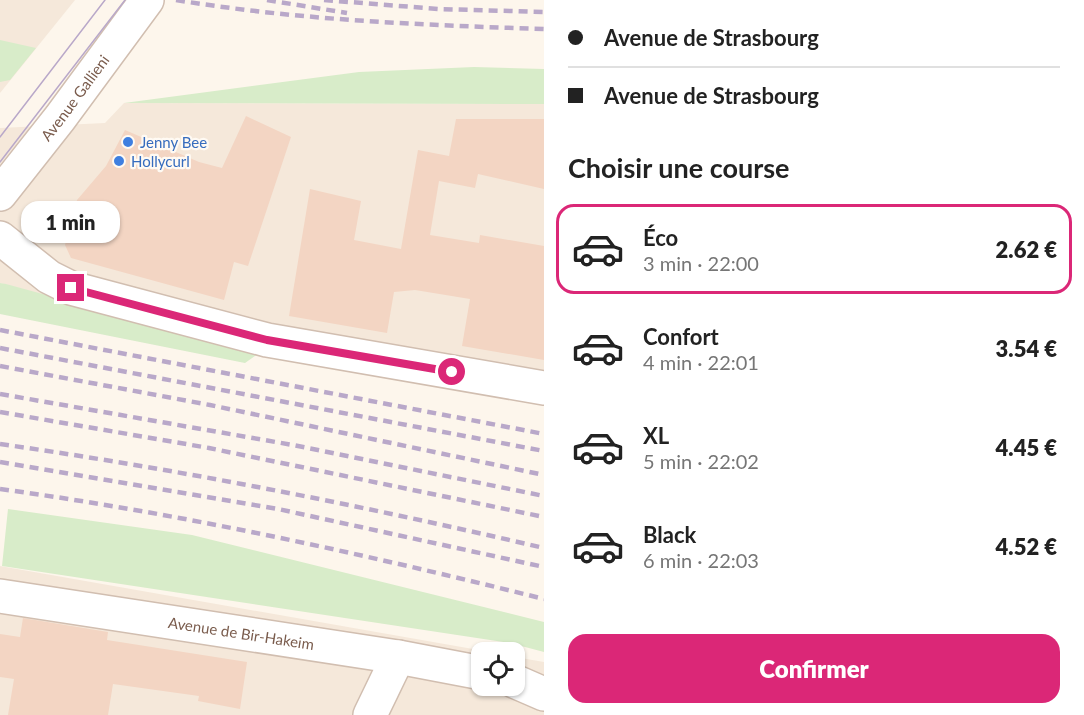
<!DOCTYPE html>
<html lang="fr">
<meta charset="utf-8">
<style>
body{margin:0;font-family:Lato,sans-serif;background:#f6f6f6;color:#222;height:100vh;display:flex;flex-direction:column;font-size:22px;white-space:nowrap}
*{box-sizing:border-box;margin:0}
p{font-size:20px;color:#767676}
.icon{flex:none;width:33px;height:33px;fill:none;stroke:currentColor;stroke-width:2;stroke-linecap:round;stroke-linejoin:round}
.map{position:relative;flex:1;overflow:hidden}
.details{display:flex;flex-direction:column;background:#fff;width:540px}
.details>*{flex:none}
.top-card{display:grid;align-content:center;height:132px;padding:0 24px;background:#fff}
.tools{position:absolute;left:471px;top:642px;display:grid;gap:12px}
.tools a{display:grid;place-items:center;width:54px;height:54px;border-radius:12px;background:#fff;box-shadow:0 2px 4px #0004;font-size:30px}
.end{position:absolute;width:27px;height:27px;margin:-14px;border:8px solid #db2777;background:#fff;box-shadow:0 0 0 3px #fff}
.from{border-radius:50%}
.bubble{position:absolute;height:42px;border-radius:18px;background:#fff;box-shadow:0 2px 4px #0004;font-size:20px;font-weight:800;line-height:42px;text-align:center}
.top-card b{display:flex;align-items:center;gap:21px;height:57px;font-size:22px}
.top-card b+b{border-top:2px solid #e0e0e0}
.top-card i{width:15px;height:15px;background:#222}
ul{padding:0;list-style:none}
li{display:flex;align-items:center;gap:18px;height:90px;margin:0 12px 9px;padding:0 12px;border:3px solid transparent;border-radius:18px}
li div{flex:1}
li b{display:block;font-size:22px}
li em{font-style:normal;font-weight:800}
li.on{border-color:#db2777}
li>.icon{width:54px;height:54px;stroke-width:1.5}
h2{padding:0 24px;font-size:27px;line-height:72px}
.button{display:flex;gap:12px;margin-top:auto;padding:12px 24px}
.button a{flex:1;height:69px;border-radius:18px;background:#db2777;color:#fff;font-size:24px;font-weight:800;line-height:69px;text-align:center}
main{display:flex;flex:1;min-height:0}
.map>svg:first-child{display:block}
.residential{fill:#f5e8da}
.green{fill:#d8ecc9}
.building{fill:#f3d5c3}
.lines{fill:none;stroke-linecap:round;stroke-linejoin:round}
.minor-casing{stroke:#d1beb0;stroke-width:36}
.tertiary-casing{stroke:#d1beb0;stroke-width:36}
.minor{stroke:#fff;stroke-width:33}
.tertiary{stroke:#fff;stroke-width:33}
.tram{stroke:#b9a8c9;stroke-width:1.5}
.rail{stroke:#b9a8c9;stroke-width:4.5;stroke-dasharray:9 6;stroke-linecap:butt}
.route{stroke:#db2777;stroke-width:8}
.shop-dot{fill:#3f7fe0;stroke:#fffaf3;stroke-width:2}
.labels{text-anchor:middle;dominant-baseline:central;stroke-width:4.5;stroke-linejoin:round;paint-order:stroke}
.street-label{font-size:15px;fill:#7a5c4d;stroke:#fffaf3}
.shop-label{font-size:15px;fill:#366cbe;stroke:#fffaf3;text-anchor:start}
</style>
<main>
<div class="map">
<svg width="544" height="715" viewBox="0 0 544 715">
<rect width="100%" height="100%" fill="#fdf6ec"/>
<g class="residential">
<polygon points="0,0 75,0 0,93"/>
<polygon points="124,103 544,104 544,403 270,356 0,283 0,128 105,123"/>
<polygon points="0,566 490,652 482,652 482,686 514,686 515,657 544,662 544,715 0,715"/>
</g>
<g class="green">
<polygon points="0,40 36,48 10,80 0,82"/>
<polygon points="474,67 544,69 544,104 124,103 359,72"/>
<polygon points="0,283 6,284 259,353 245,363 0,314"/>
<polygon points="8,509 192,535 544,622 544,652 510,643 2,566"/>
</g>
<g class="building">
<polygon points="246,116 291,137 248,266 234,262 224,300 71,258 65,245 77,200 106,166 125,130 199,162 222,168"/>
<polygon points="456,119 544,119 544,189 478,174 475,188 439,181 430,235 479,243 480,235 544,246 544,360 462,346 470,299 415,290 394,292 387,333 289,316 310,189 361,201 354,240 401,249 418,150 449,156"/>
<polygon points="23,618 108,632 107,640 247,662 240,709 198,701 199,696 113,684 108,715 8,715 14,679 0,677 0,634 20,637"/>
</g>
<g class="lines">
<g class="minor-casing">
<g id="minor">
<polyline points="0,238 49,277 71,288 267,340 544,388"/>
<path id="s1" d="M0 596 398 657 482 673"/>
<polyline points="514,681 544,694"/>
<polyline points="370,715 398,657"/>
</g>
</g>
<g class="tertiary-casing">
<g id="tertiary">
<path id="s2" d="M0 194 60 118 147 0"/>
</g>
</g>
<use href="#minor" class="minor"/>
<use href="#tertiary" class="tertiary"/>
<g class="tram">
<polyline points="0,137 105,0"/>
<polyline points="0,162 125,0"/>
</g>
<g class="rail">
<path d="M176 0C298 20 420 25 544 29"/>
<polyline points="267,0 347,13"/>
<polyline points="324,0 438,9 544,12"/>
<polyline points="0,330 544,434"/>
<polyline points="0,348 544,451"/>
<polyline points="0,366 210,405 544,475"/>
<polyline points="0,394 293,445 544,496"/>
<polyline points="0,412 209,448 544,517"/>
<path d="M0 444C183 470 364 506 544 548"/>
<polyline points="0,462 278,509 544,567"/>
<path d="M0 489C184 514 364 554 544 599"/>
</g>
</g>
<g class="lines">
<polyline class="route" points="71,288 267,340 452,372"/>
</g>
<g class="shop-dot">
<circle cx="128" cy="142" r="6"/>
<circle cx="119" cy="161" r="6"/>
</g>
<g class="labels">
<g class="street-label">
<text stroke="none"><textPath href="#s2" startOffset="122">Avenue Gallieni</textPath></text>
<text stroke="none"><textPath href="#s1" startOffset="244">Avenue de Bir-Hakeim</textPath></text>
</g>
<g class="shop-label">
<text x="140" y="142">Jenny Bee</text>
<text x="131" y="161">Hollycurl</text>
</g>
</g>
</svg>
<div class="tools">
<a><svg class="icon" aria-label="locate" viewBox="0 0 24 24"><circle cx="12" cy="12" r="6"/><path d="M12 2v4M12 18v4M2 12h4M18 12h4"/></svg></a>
</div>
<i class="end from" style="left:452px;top:372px"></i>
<i class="end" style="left:71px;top:288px"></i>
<div class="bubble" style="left:21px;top:201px;width:99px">1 min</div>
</div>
<section class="details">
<div class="top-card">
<b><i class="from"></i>Avenue de Strasbourg</b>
<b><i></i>Avenue de Strasbourg</b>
</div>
<h2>Choisir une course</h2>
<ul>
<li class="on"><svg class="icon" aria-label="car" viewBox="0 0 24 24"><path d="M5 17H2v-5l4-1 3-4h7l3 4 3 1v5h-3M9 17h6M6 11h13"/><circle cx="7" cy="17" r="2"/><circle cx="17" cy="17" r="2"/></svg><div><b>Éco</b><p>3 min · 22:00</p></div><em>2.62 €</em></li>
<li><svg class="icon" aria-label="car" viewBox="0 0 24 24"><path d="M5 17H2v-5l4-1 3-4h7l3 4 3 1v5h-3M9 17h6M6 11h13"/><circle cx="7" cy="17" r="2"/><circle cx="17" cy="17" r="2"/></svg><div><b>Confort</b><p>4 min · 22:01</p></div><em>3.54 €</em></li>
<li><svg class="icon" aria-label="car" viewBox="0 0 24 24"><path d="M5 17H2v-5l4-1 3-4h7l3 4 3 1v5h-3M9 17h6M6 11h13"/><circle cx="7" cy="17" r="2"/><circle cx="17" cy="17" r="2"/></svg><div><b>XL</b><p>5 min · 22:02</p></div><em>4.45 €</em></li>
<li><svg class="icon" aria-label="car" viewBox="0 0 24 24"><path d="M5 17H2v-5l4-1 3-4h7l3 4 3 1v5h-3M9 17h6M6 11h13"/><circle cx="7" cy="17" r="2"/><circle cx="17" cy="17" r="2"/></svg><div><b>Black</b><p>6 min · 22:03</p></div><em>4.52 €</em></li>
</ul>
<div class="button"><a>Confirmer</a></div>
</section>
</main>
